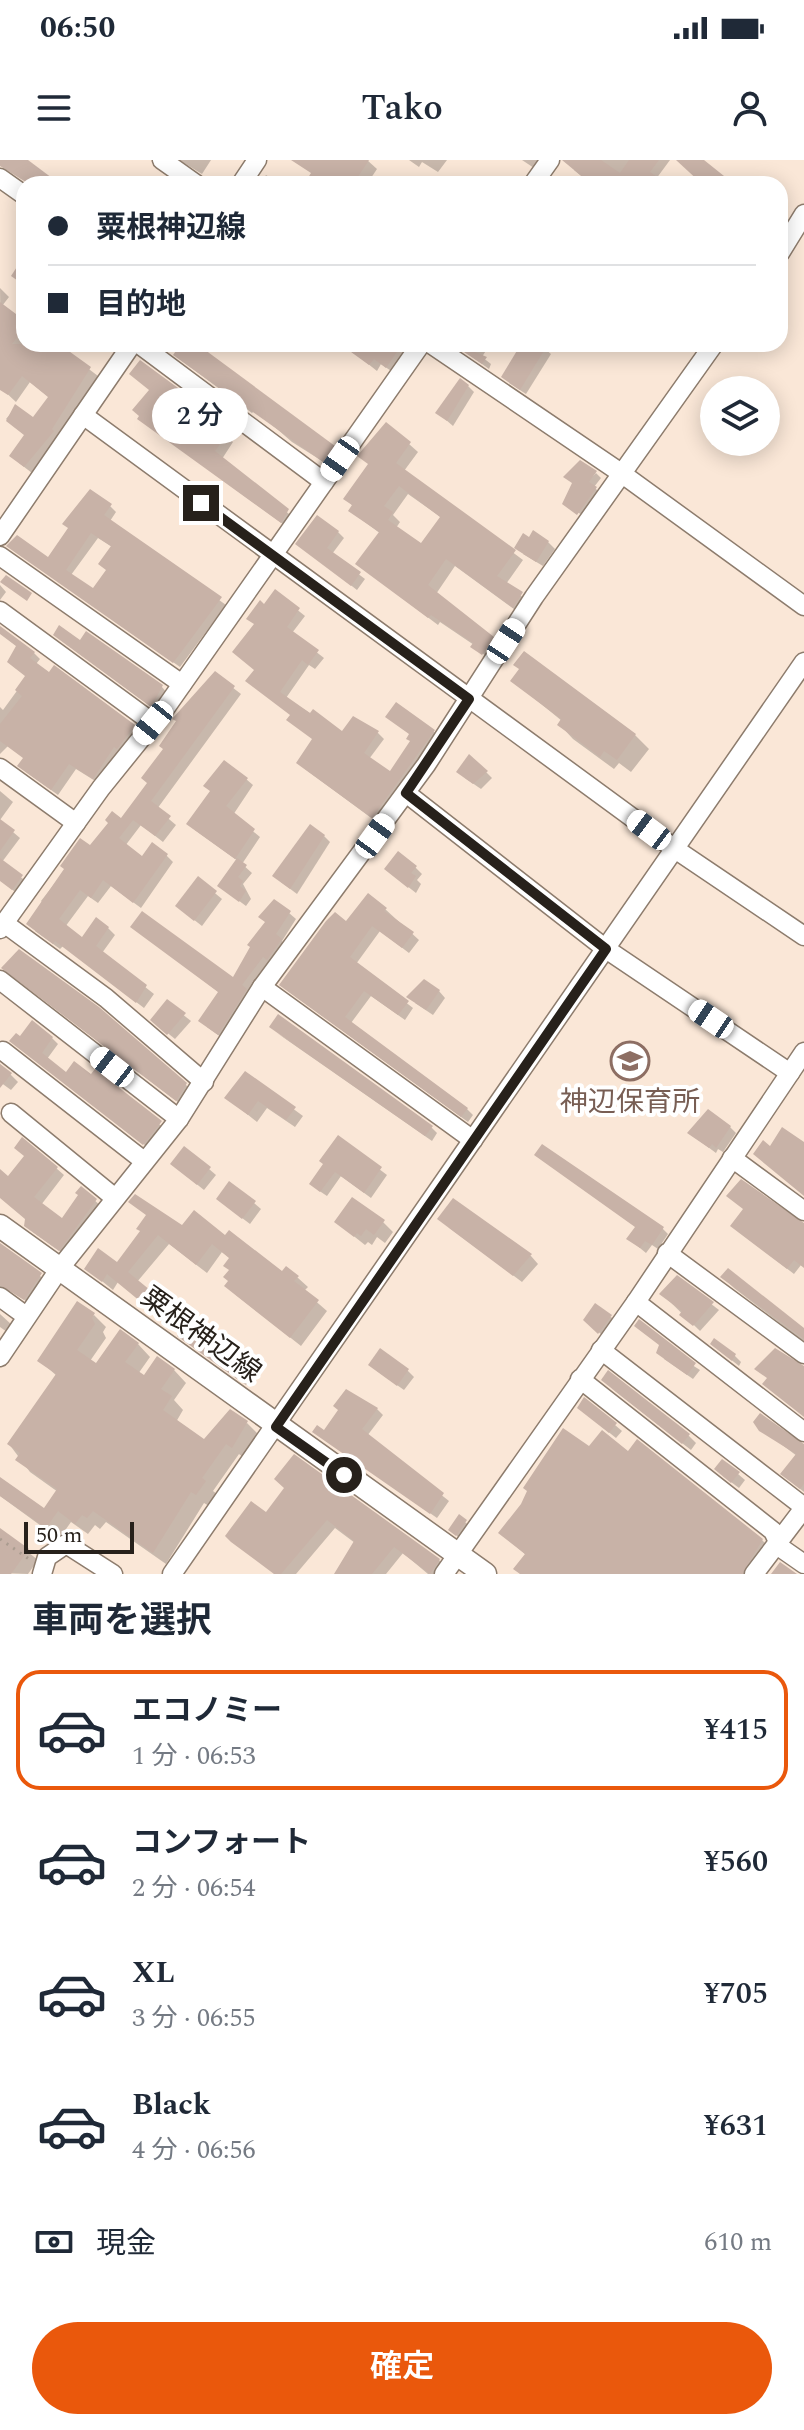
<!DOCTYPE html>
<html lang="ja">
<meta charset="utf-8">
<style>
body{margin:0;font-family:Spectral,"Noto Sans JP",serif;background:#f6f6f7;color:#1f2937;height:100vh;display:flex;flex-direction:column;font-size:30px;white-space:nowrap}
*{box-sizing:border-box;margin:0}
p{font-size:26px;color:#747a83}
.icon{flex:none;width:44px;height:44px;fill:none;stroke:currentColor;stroke-width:2;stroke-linecap:round;stroke-linejoin:round}
.map{position:relative;height:1414px;overflow:hidden}
.panel{display:flex;flex-direction:column;background:#fff;flex:1}
.panel>*{flex:none}
.top-card{position:absolute;left:16px;top:16px;width:772px;height:176px;border-radius:24px;box-shadow:0 4px 20px #0003;display:grid;align-content:center;height:176px;padding:0 32px;background:#fff}
.tools{position:absolute;left:700px;top:216px;display:grid;gap:16px}
.tools a{display:grid;place-items:center;width:80px;height:80px;border-radius:50%;background:#fff;box-shadow:0 4px 20px #0003;font-size:40px}
.scale{position:absolute;left:24px;bottom:20px;width:110px;box-sizing:border-box;padding-left:8px;border:4px solid #27211b;border-top:0;font-size:22px;line-height:28px;white-space:nowrap;color:#27211b;-webkit-text-stroke:6px #fff;paint-order:stroke}
.end{position:absolute;width:36px;height:36px;margin:-18px;border:10px solid #27211b;background:#fff;box-shadow:0 0 0 4px #fff}
.from{border-radius:50%}
.bubble{position:absolute;height:56px;border-radius:28px;background:#fff;box-shadow:0 4px 20px #0003;font-size:26px;font-weight:600;line-height:56px;text-align:center}
.car{position:absolute;width:24px;height:48px;margin:-24px -12px;border-radius:10px;box-shadow:0 0 6px 2px #0007;background:linear-gradient(#fff 24%,#345 0 40%,#fff 0 76%,#345 0 86%,#fff 0)}
.top-card b{display:flex;align-items:center;gap:28px;height:76px;font-size:30px}
.top-card b+b{border-top:2px solid #e0e1e3}
.top-card i{width:20px;height:20px;background:#1f2937}
ul{padding:0;list-style:none}
li{display:flex;align-items:center;gap:24px;height:120px;margin:0 16px 12px;padding:0 16px;border:4px solid transparent;border-radius:24px}
li div{flex:1}
li b{display:block;font-size:30px}
li em{font-style:normal;font-weight:600}
li.active{border-color:#ea580c}
li>.icon{width:72px;height:72px;stroke-width:1.5}
h2{padding:0 32px;font-size:36px;line-height:96px}
.pay{display:flex;align-items:center;gap:20px;height:88px;padding:0 32px;font-size:30px}
.pay p{margin-inline-start:auto}
.cta{display:flex;gap:16px;margin-top:auto;padding:16px 32px}
.cta a{flex:1;height:92px;border-radius:48px;background:#ea580c;color:#fff;font-size:32px;font-weight:600;line-height:92px;text-align:center}
.status{display:flex;justify-content:space-between;align-items:center;height:56px;padding:0 40px;background:#fff;direction:ltr}
.status svg{height:22px;fill:currentColor}
header{display:flex;justify-content:space-between;align-items:center;height:104px;padding:0 32px;background:#fff;font-size:36px;font-weight:600}
.map>svg:first-child{display:block}
.shadow{fill:#0003;fill-rule:evenodd}
.building{fill:#c8b2a7;fill-rule:evenodd}
.lines{fill:none;stroke-linecap:round;stroke-linejoin:round}
.minor-casing{stroke:#8d7c6d;stroke-width:21}
.major-casing{stroke:#8d7c6d;stroke-width:25}
.path{stroke:#aa9c90;stroke-width:3;stroke-dasharray:2 6;stroke-linecap:butt}
.minor{stroke:#fff;stroke-width:18}
.major{stroke:#fff;stroke-width:22}
.route{stroke:#27211b;stroke-width:10}
.labels{text-anchor:middle;dominant-baseline:central;stroke-width:8;stroke-linejoin:round;paint-order:stroke}
.education-label{font-size:28px;fill:#785e54;stroke:#fff}
.street-label{font-size:28px;fill:#27211b;stroke:#fff}
</style>
<div class="status"><b>06:50</b><svg viewBox="0 0 49 12"><path d="M0 12V9h3v3zM5 12V6h3v6zM10 12V3h3v9zM15 12V0h3v12zM26 1h20v11H26zM47 4h2v5h-2z"/></svg></div>
<header><svg class="icon" aria-label="menu" viewBox="0 0 24 24"><path d="M4 6h16M4 12h16M4 18h16"/></svg>Tako<svg class="icon" aria-label="person" viewBox="0 0 24 24"><circle cx="12" cy="8" r="4"/><path d="M4 21q1-7 8-7t8 7"/></svg></header>
<div class="map">
<svg width="804" height="1414" viewBox="0 0 804 1414">
<rect width="100%" height="100%" fill="#fae7d7"/>
<g class="shadow">
<polygon points="179,0 211,0 202,14"/>
<polygon points="321,0 367,0 377,9 367,24 308,24"/>
<polygon points="409,0 447,0 438,12 422,2 419,7"/>
<polygon points="522,0 539,0 534,8"/>
<polygon points="581,0 670,0 656,19 661,24 591,24 574,10"/>
<polygon points="266,15 280,24 260,24"/>
<polygon points="780,63 790,72 780,81"/>
<polygon points="0,128 9,137 2,146 24,161 24,184 56,184 98,216 32,313 19,303 26,276 6,259 16,247 34,260 50,238 30,222 16,242 1,228"/>
<polygon points="173,184 209,184 204,191 339,293 330,306 292,282 255,250 252,253 182,201 180,189"/>
<polygon points="343,184 416,184 394,213 381,204 377,211"/>
<polygon points="454,184 490,184 482,197 491,204 489,209"/>
<polygon points="515,184 539,184 551,194 526,234 509,223 521,188"/>
<polygon points="140,203 214,259 210,263 233,282 222,299 294,358 287,367 139,259 151,231"/>
<polygon points="468,226 474,232 453,266 438,253"/>
<path d="M409 284 418 292 404 311 523 400 506 424 530 443 522 455 455 406 436 434 501 487 492 502 474 485 440 462 438 465 357 404 381 374 350 351 353 346 346 339ZM408 334 442 358 421 386 396 368 400 362 393 355Z"/>
<polygon points="596,313 601,318 594,327 601,334 585,357 565,344"/>
<path d="M110 346 116 352 110 361 226 445 180 507 15 391 48 399ZM98 378 112 387 108 410 93 430 71 415Z"/>
<polygon points="338,372 344,378 332,394 365,419 357,430 304,389"/>
<polygon points="548,382 555,389 543,406 523,394"/>
<polygon points="0,425 6,432 0,440"/>
<polygon points="275,432 305,456 292,473 324,498 315,509 309,505 286,538 343,574 378,573 384,579 369,599 391,614 433,571 439,577 378,663 305,609 314,580 256,510 255,465"/>
<polygon points="0,468 34,493 40,499 36,504 140,573 100,624 76,609 58,635 26,612 25,598 8,586 0,594 0,547 3,550 27,517 18,487 0,473"/>
<polygon points="61,480 80,483 162,527 167,533 157,551"/>
<polygon points="215,514 241,534 157,649 176,665 163,682 141,665 125,686 142,699 166,695 173,702 141,748 111,726 98,743 88,736 65,767 82,780 108,768 115,775 102,793 154,834 144,848 63,786 60,789 35,771 44,744 41,741 66,709 121,661 149,623"/>
<polygon points="513,521 635,575 649,589 631,612 619,603 614,609 573,579 560,565 562,561"/>
<polygon points="486,612 492,618 481,629 465,618"/>
<polygon points="246,619 253,625 233,655 260,677 242,704 252,713 243,724 251,739 246,746 219,726 238,701 195,670"/>
<polygon points="0,631 13,642 0,660"/>
<polygon points="0,661 20,678 2,702 28,723 19,735 0,720"/>
<polygon points="324,676 330,682 297,734 281,722"/>
<polygon points="415,707 422,714 417,720 421,724 416,733 393,715"/>
<polygon points="198,719 222,739 202,766 184,752"/>
<polygon points="385,749 419,780 409,793 380,771 356,804 413,848 405,860 371,836 351,863 467,949 473,955 468,962 288,831 346,763"/>
<polygon points="289,753 296,759 282,781 287,787 270,802 248,832 252,836 225,880 207,867 220,833 132,767 234,820"/>
<polygon points="10,814 186,925 192,931 183,946"/>
<polygon points="439,831 445,838 433,855 415,843"/>
<polygon points="167,842 191,861 175,879 159,866"/>
<polygon points="277,873 431,967 437,973 432,981"/>
<polygon points="52,878 58,884 47,899 66,914 166,968 150,989 18,886"/>
<polygon points="0,904 18,922 11,930 0,922"/>
<polygon points="246,914 303,956 295,967 267,948 257,962 227,938"/>
<polygon points="670,945 672,948 667,955 658,949"/>
<polygon points="698,961 730,967 736,973 723,992 718,989 716,993 689,973"/>
<polygon points="338,978 387,1015 371,1038 341,1016 327,1036 318,1030"/>
<polygon points="56,1008 64,1015 41,1045 62,1061 81,1036 81,1028 103,1048 67,1096 33,1072 0,1012 9,1019"/>
<polygon points="209,1009 216,1015 204,1030 179,1010"/>
<polygon points="131,1042 183,1068 226,1078 282,1114 287,1108 308,1127 304,1131 327,1151 301,1186 236,1135 230,1121 231,1099 222,1092 207,1113 169,1084 137,1122 159,1141 152,1150 118,1122 113,1130 87,1109 118,1104 142,1072 148,1056"/>
<polygon points="254,1043 261,1049 250,1064 225,1045"/>
<polygon points="336,1062 383,1062 393,1072 385,1083 377,1077 372,1085 368,1082 365,1085"/>
<polygon points="804,1065 804,1107 801,1105 794,1114 739,1072"/>
<polygon points="448,1067 531,1096 538,1104 522,1122"/>
<polygon points="662,1068 668,1074 658,1089 652,1085 646,1093 629,1079"/>
<polygon points="0,1086 48,1122 32,1145 11,1131 0,1135"/>
<polygon points="676,1117 719,1150 700,1171 662,1134"/>
<polygon points="723,1117 804,1171 804,1182 734,1128"/>
<polygon points="0,1154 12,1165 7,1172 0,1167"/>
<polygon points="94,1155 106,1167 103,1172 106,1178 90,1201 96,1205 138,1184 150,1197 138,1214 144,1218 174,1210 186,1223 174,1240 183,1250 176,1262 204,1282 247,1263 259,1275 245,1299 239,1294 213,1331 217,1334 209,1346 204,1343 166,1404 106,1362 100,1369 95,1365 88,1374 71,1362 59,1379 0,1336 0,1319 44,1350 58,1332 30,1312 9,1284 57,1216 40,1201"/>
<polygon points="611,1157 617,1163 606,1179 586,1160"/>
<polygon points="186,1182 248,1208 254,1214 246,1225"/>
<polygon points="661,1185 700,1210 693,1219 664,1199"/>
<polygon points="719,1190 735,1196 741,1202 739,1206"/>
<polygon points="407,1210 414,1217 404,1230 377,1211"/>
<polygon points="611,1228 688,1275 696,1283 691,1290"/>
<polygon points="377,1249 383,1255 367,1276 449,1341 437,1358 314,1272 324,1273"/>
<polygon points="586,1254 615,1265 622,1271 616,1278"/>
<polygon points="761,1269 804,1285 804,1332 794,1324 797,1296"/>
<polygon points="589,1289 628,1294 762,1380 773,1391 758,1414 521,1414 526,1395 501,1373"/>
<polygon points="738,1314 745,1320 739,1328 723,1316"/>
<polygon points="286,1329 439,1400 447,1409 443,1414 428,1414 403,1393 386,1414 335,1414 355,1383 335,1368 296,1414 274,1414 266,1355"/>
<polygon points="459,1357 472,1368 463,1381 450,1370"/>
<polygon points="0,1370 38,1400 28,1414 0,1413"/>
</g>
<g class="building">
<polygon points="0,0 28,0 60,24 29,24 0,6"/>
<polygon points="291,0 369,0 353,24 304,24 311,13"/>
<polygon points="562,0 601,0 620,13 629,0 659,0 650,12 657,17 652,24 591,24"/>
<polygon points="676,0 704,0 734,24 702,24"/>
<polygon points="24,96 24,125 11,116"/>
<polygon points="0,142 24,160 24,168 12,184 59,184 91,207 52,269 54,271 24,307 9,296 24,275 6,261 15,244 33,257 48,237 22,216 8,235 0,230"/>
<polygon points="181,184 197,184 335,286 323,302 173,195"/>
<polygon points="340,184 402,184 386,208 374,199 369,205"/>
<polygon points="452,184 480,184 475,192 487,197 482,204"/>
<polygon points="521,184 548,184 520,230 501,217"/>
<polygon points="140,200 208,250 203,256 228,273 215,291 289,349 281,363 137,259 139,256 132,250 149,230 129,214"/>
<polygon points="460,218 469,225 447,261 435,253"/>
<path d="M386 262 411 282 396 303 516 390 497 416 523 432 513 448 446 399 428 425 494 477 482 495 470 487 473 483 431 455 428 458 355 404 379 372 348 351 352 345 343 339 368 304 357 296ZM399 326 440 357 421 383 388 360 393 352 384 346Z"/>
<polygon points="580,300 597,311 589,322 597,327 577,355 562,344 572,323 563,317"/>
<path d="M90 329 112 344 104 355 222 437 173 503 6 386 17 375 48 397 68 368 62 364ZM91 373 111 386 98 404 106 410 93 428 66 410Z"/>
<polygon points="317,355 339,371 327,388 361,412 351,426 295,384"/>
<polygon points="533,370 549,381 536,402 514,388 523,373 529,377"/>
<polygon points="6,415 32,433 27,441 0,422"/>
<polygon points="275,429 300,448 287,467 319,490 308,505 302,500 280,532 310,553 313,549 342,571 353,556 379,571 364,593 390,611 410,581 406,579 409,574 385,557 396,542 435,570 372,658 296,603 312,579 286,560 290,555 245,521 254,510 232,492 254,464 246,459 260,440 264,444"/>
<polygon points="59,465 80,480 86,471 163,525 151,547 53,475"/>
<polygon points="0,466 35,492 30,498 49,512 54,505 135,565 117,589 114,587 93,619 69,604 51,630 17,606 23,598 0,581 0,564 22,536 15,530 25,516 7,502 16,486 0,474"/>
<polygon points="524,491 636,574 617,600 604,591 600,597 571,575 557,565 561,559 510,521 519,509 513,505"/>
<polygon points="215,511 235,526 151,641 171,656 155,676 133,660 119,678 142,696 152,682 168,694 133,743 103,720 91,738 80,730 59,759 82,777 96,757 109,767 96,786 147,825 136,843 55,781 53,784 26,764 64,709 60,706 80,678 90,685 108,663 105,660 112,651 121,658 147,623 141,618 163,589 159,586 176,561 172,559"/>
<polygon points="469,594 488,611 473,624 456,612"/>
<polygon points="224,600 248,618 226,646 255,669 235,699 186,664 210,631 203,626"/>
<polygon points="0,659 15,670 0,691"/>
<polygon points="310,664 325,675 290,729 272,716"/>
<polygon points="398,691 417,706 411,713 416,716 408,728 384,709"/>
<polygon points="0,698 23,715 12,730 0,721"/>
<polygon points="237,698 247,705 238,717 243,721 240,726 246,731 239,742 217,726"/>
<polygon points="198,716 217,731 194,761 175,746"/>
<polygon points="368,733 387,748 384,751 414,772 402,788 372,766 350,797 409,841 398,855 364,831 345,857 468,948 461,957 279,825 326,761 335,752 346,761"/>
<polygon points="274,739 291,751 276,774 282,779 267,800 263,797 242,825 247,829 218,875 198,861 218,832 130,767 142,751 233,817 250,787 247,785 265,762 258,757"/>
<polygon points="19,789 99,847 187,923 176,941 1,808"/>
<polygon points="424,819 440,830 426,850 406,837"/>
<polygon points="167,839 186,853 167,875 150,860"/>
<polygon points="278,854 433,966 425,976 269,867"/>
<polygon points="32,860 53,877 42,893 46,896 66,912 74,901 91,914 95,909 162,961 143,985 9,881 16,873 20,876"/>
<polygon points="0,904 12,913 0,928"/>
<polygon points="245,911 296,947 286,960 258,941 248,955 224,938"/>
<polygon points="660,936 671,943 663,954 653,947"/>
<polygon points="708,949 731,966 716,988 712,984 709,988 687,973"/>
<polygon points="782,967 804,982 804,1036 753,994 763,980 770,986"/>
<polygon points="338,975 382,1007 364,1033 335,1012 320,1032 309,1024 323,1004 319,1001"/>
<polygon points="22,977 58,1007 34,1037 62,1058 78,1035 75,1033 81,1026 97,1039 59,1091 24,1066 25,1059 0,1038 0,1009 8,1016 24,996 14,988"/>
<polygon points="542,984 664,1067 652,1085 645,1081 640,1088 626,1079 635,1067 534,995"/>
<polygon points="184,986 211,1007 197,1025 170,1004"/>
<polygon points="741,1019 804,1063 804,1108 794,1100 787,1109 730,1066 743,1049 726,1036"/>
<polygon points="229,1021 256,1041 242,1059 216,1039"/>
<polygon points="135,1034 182,1065 194,1050 225,1075 229,1070 282,1111 286,1106 299,1116 294,1121 319,1140 290,1178 224,1126 228,1121 223,1117 229,1110 223,1106 229,1098 212,1084 196,1105 158,1075 128,1112 150,1130 141,1142 107,1114 102,1122 84,1109 98,1088 117,1102 140,1071 136,1069 146,1055 128,1042"/>
<polygon points="352,1037 385,1060 374,1075 366,1069 361,1076 357,1073 354,1077 334,1062"/>
<polygon points="453,1038 532,1094 513,1116 437,1059"/>
<polygon points="0,1083 42,1113 24,1140 0,1125"/>
<polygon points="728,1108 804,1168 804,1179 720,1117"/>
<polygon points="677,1115 714,1142 693,1166 679,1155 682,1151 659,1134"/>
<polygon points="77,1141 95,1153 92,1158 95,1164 77,1190 96,1203 120,1169 139,1183 125,1202 144,1215 157,1196 175,1209 161,1229 172,1236 163,1250 204,1279 230,1249 248,1261 232,1288 226,1284 202,1318 206,1321 196,1335 191,1332 153,1393 93,1351 87,1358 82,1355 75,1364 58,1351 46,1368 0,1336 0,1317 44,1348 57,1329 15,1300 20,1293 7,1284 56,1214 37,1201"/>
<polygon points="595,1143 612,1155 598,1174 583,1160"/>
<polygon points="183,1155 249,1207 240,1221 177,1176 180,1173 173,1168"/>
<polygon points="639,1159 696,1203 687,1215 656,1193 659,1185 634,1166"/>
<polygon points="714,1178 736,1194 732,1201 710,1184"/>
<polygon points="380,1188 409,1209 397,1226 368,1205"/>
<polygon points="775,1188 804,1206 804,1257 762,1224 767,1218 754,1209"/>
<polygon points="608,1210 690,1274 682,1284 601,1220"/>
<polygon points="346,1229 378,1248 362,1269 444,1333 430,1354 312,1272 317,1265 324,1270 338,1250 333,1246"/>
<polygon points="584,1237 617,1263 609,1273 577,1248"/>
<polygon points="760,1253 804,1284 804,1324 800,1329 780,1314 796,1294 759,1271 753,1262"/>
<polygon points="563,1268 589,1286 602,1270 628,1291 637,1279 763,1379 742,1414 520,1414 513,1409 525,1394 498,1373 521,1344 527,1331 523,1328"/>
<polygon points="294,1294 440,1399 430,1414 394,1387 372,1414 334,1414 354,1381 327,1360 281,1414 274,1414 231,1382 225,1376 251,1341 266,1352 284,1328 274,1319"/>
<polygon points="722,1299 740,1312 731,1323 714,1309"/>
<polygon points="459,1354 467,1360 456,1376 448,1370"/>
<polygon points="0,1368 29,1389 11,1414 0,1414"/>
<polygon points="780,1402 797,1414 771,1414"/>
</g>
<g class="lines">
<g class="minor-casing">
<g id="minor">
<polyline points="162,0 196,24"/>
<polyline points="0,18 24,35"/>
<polyline points="241,24 257,0"/>
<polyline points="533,24 550,0"/>
<polyline points="780,93 804,54"/>
<polyline points="139,184 324,322"/>
<polyline points="431,184 621,313 804,446"/>
<polyline points="83,255 675,689 804,776"/>
<polyline points="0,376 132,184"/>
<polyline points="0,396 182,524"/>
<polyline points="0,451 153,563"/>
<polyline points="0,608 76,663"/>
<polyline points="406,633 606,789 790,913"/>
<polyline points="4,763 106,838 204,922"/>
<polyline points="0,769 101,628 164,550 421,184"/>
<polyline points="0,820 179,959"/>
<polyline points="262,827 473,980"/>
<polyline points="3,891 144,1001"/>
<polyline points="11,953 115,1038"/>
<polyline points="732,998 804,1051"/>
<polyline points="667,1093 804,1194"/>
<polyline points="0,1137 26,1156"/>
<polyline points="636,1142 804,1272"/>
<polyline points="601,1190 804,1347"/>
<polyline points="0,1197 60,1108 179,959 262,827 426,605 534,437 714,184"/>
<polyline points="580,1219 773,1371 781,1388 804,1404"/>
<polyline points="42,1414 47,1397 66,1384 113,1414"/>
<polyline points="172,1414 804,502"/>
<polyline points="444,1414 636,1142 804,892"/>
<polyline points="754,1414 804,1348"/>
</g>
</g>
<g class="major-casing">
<polyline id="major" points="0,1066 485,1414"/>
</g>
<polyline class="path" points="0,1379 29,1399"/>
<use href="#minor" class="minor"/>
<use href="#major" class="major"/>
</g>
<g class="lines">
<polyline class="route" points="201,343 469,539 406,633 606,789 276,1267 344,1315"/>
</g>
<defs>
<g id="school-ring" transform="scale(2)"><circle r="9.5" fill="#fff" stroke="#8d6e63" stroke-width="1.5"/><path d="M0-5L7-2L0 1L-7-2ZM-4 1L0 2.5L4 1V4Q0 6-4 4Z" fill="#8d6e63"/></g>
</defs>
<g fill-rule="evenodd">
<use href="#school-ring" x="630" y="901"/>
</g>
<g class="labels">
<g class="education-label">
<text x="630" y="942">神辺保育所</text>
</g>
<g class="street-label">
<text transform="translate(201 1175) rotate(36)">粟根神辺線</text>
</g>
</g>
</svg>
<div class="tools">
<a><svg class="icon" aria-label="layers" viewBox="0 0 24 24"><path d="M12 4l9 5-9 5-9-5zM3 14l9 5 9-5"/></svg></a>
</div>
<div class="scale">50 m</div>
<i class="end from" style="left:344px;top:1315px"></i>
<i class="end" style="left:201px;top:343px"></i>
<div class="bubble" style="left:152px;top:228px;width:96px">2 分</div>
<i class="car" style="left:340px;top:299px;rotate:215deg"></i>
<i class="car" style="left:506px;top:481px;rotate:33deg"></i>
<i class="car" style="left:153px;top:563px;rotate:219deg"></i>
<i class="car" style="left:649px;top:670px;rotate:307deg"></i>
<i class="car" style="left:375px;top:676px;rotate:36deg"></i>
<i class="car" style="left:711px;top:859px;rotate:304deg"></i>
<i class="car" style="left:112px;top:907px;rotate:308deg"></i>
<div class="top-card">
<b><i class="from"></i>粟根神辺線</b>
<b><i></i>目的地</b>
</div>
</div>
<section class="panel">
<h2>車両を選択</h2>
<ul>
<li class="active"><svg class="icon" aria-label="car" viewBox="0 0 24 24"><path d="M5 17H2v-5l4-1 3-4h7l3 4 3 1v5h-3M9 17h6M6 11h13"/><circle cx="7" cy="17" r="2"/><circle cx="17" cy="17" r="2"/></svg><div><b>エコノミー</b><p>1 分 · 06:53</p></div><em>¥415</em></li>
<li><svg class="icon" aria-label="car" viewBox="0 0 24 24"><path d="M5 17H2v-5l4-1 3-4h7l3 4 3 1v5h-3M9 17h6M6 11h13"/><circle cx="7" cy="17" r="2"/><circle cx="17" cy="17" r="2"/></svg><div><b>コンフォート</b><p>2 分 · 06:54</p></div><em>¥560</em></li>
<li><svg class="icon" aria-label="car" viewBox="0 0 24 24"><path d="M5 17H2v-5l4-1 3-4h7l3 4 3 1v5h-3M9 17h6M6 11h13"/><circle cx="7" cy="17" r="2"/><circle cx="17" cy="17" r="2"/></svg><div><b>XL</b><p>3 分 · 06:55</p></div><em>¥705</em></li>
<li><svg class="icon" aria-label="car" viewBox="0 0 24 24"><path d="M5 17H2v-5l4-1 3-4h7l3 4 3 1v5h-3M9 17h6M6 11h13"/><circle cx="7" cy="17" r="2"/><circle cx="17" cy="17" r="2"/></svg><div><b>Black</b><p>4 分 · 06:56</p></div><em>¥631</em></li>
</ul>
<div class="pay"><svg class="icon" aria-label="cash" viewBox="0 0 24 24"><path d="M3 7h18v10H3z"/><circle cx="12" cy="12" r="2"/></svg>現金<p>610 m</p></div>
<div class="cta"><a>確定</a></div>
</section>
